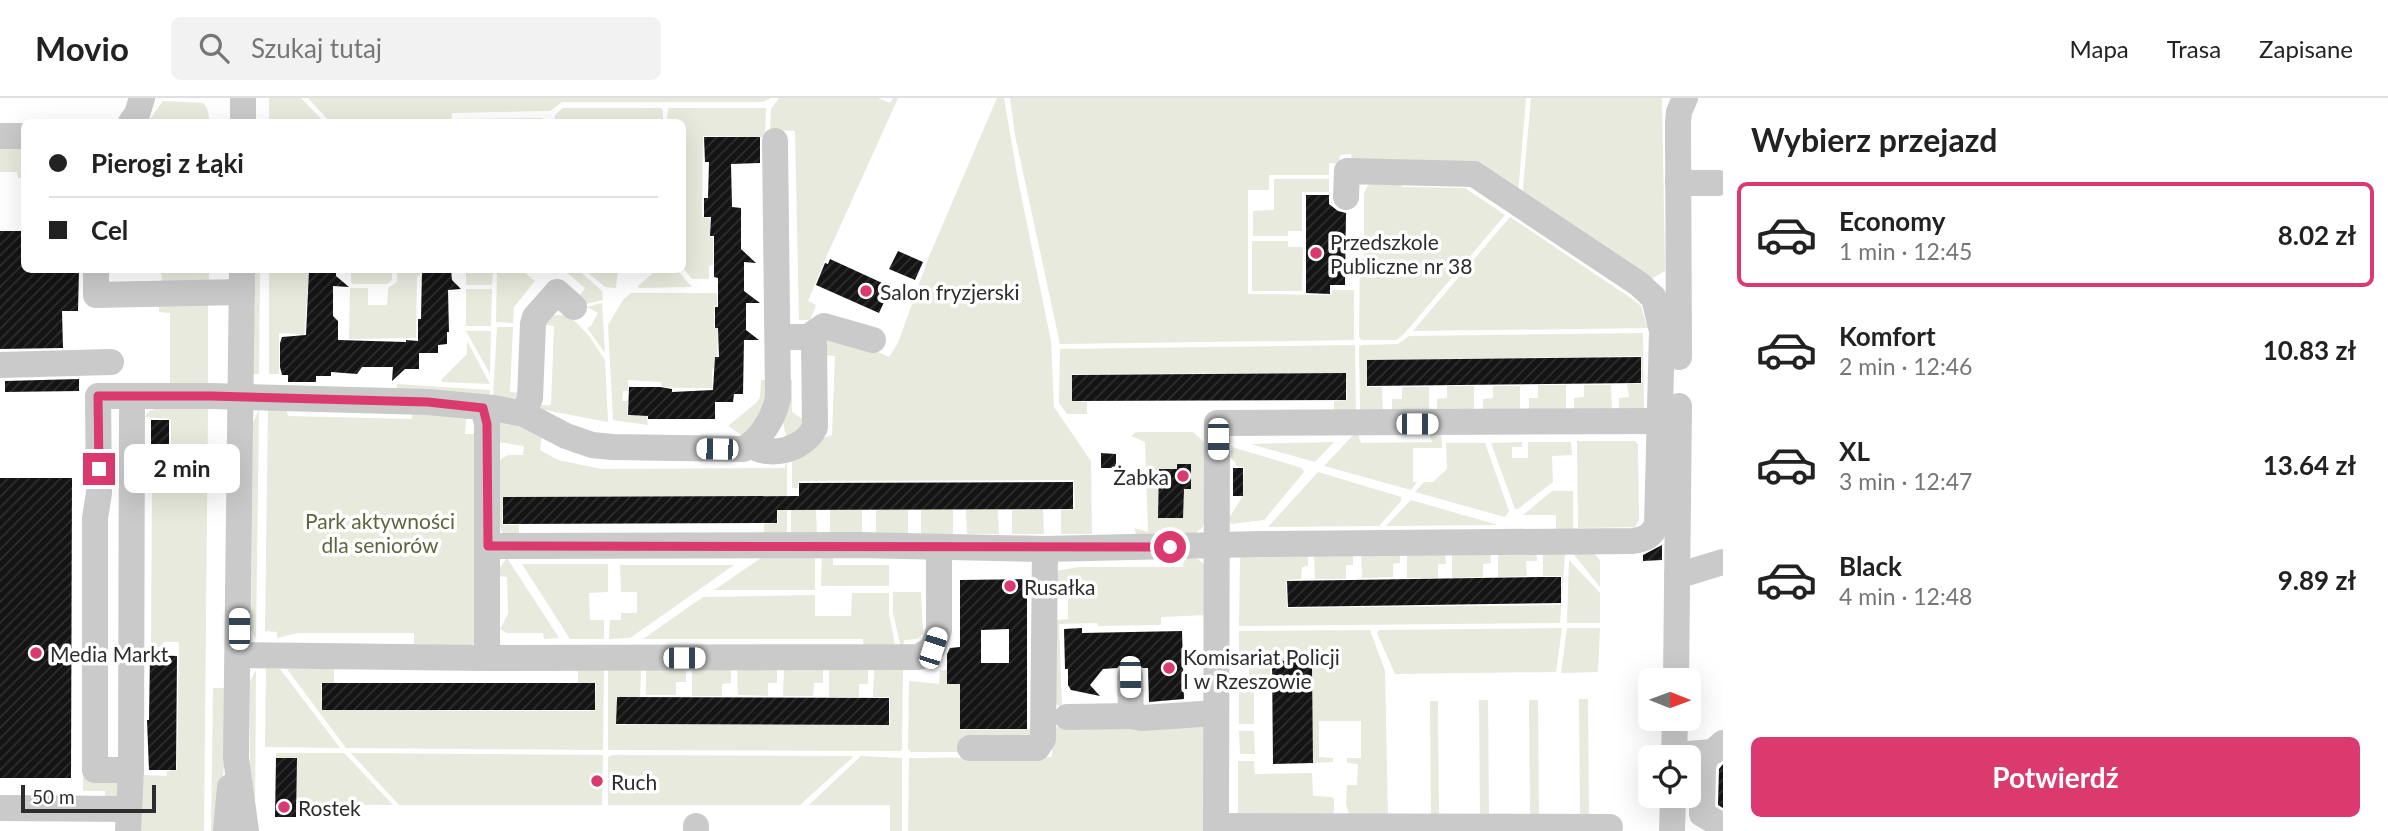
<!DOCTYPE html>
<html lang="pl">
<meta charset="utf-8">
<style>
body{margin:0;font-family:Lato,sans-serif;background:#f2f2f2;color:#222;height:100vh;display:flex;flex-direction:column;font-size:26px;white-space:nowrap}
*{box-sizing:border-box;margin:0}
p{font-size:23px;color:#767676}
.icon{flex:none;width:38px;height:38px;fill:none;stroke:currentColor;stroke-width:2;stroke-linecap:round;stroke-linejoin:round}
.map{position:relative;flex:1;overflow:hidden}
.panel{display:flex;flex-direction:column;background:#fff;width:665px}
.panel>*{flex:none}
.hud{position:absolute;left:21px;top:21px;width:665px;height:154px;border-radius:10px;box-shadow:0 7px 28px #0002;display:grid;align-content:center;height:154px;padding:0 28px;background:#fff}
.needle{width:46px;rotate:91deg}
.tools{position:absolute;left:1638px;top:570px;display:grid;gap:14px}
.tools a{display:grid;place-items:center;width:63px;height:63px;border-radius:10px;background:#fff;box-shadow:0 7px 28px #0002;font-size:35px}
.scale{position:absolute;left:21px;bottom:18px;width:135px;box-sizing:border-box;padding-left:7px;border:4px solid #2d2d2d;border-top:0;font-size:19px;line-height:24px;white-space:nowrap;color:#2d2d2d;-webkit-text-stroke:5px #fff;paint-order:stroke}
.end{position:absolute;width:32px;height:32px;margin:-16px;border:9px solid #da3a6e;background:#fff;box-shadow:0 0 0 4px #fff}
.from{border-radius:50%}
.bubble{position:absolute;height:49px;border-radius:10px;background:#fff;box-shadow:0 7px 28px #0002;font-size:23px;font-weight:700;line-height:49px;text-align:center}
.car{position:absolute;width:21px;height:42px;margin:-21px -10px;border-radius:9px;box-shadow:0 0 5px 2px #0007;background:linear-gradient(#fff 24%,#345 0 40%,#fff 0 76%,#345 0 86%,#fff 0)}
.hud b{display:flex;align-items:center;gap:24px;height:66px;font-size:26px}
.hud b+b{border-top:2px solid #e0e0e0}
.hud i{width:18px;height:18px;background:#222}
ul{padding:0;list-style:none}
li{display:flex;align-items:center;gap:21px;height:105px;margin:0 14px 10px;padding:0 14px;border:4px solid transparent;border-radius:10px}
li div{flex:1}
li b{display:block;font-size:26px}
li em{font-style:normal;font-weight:700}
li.selected{border-color:#da3a6e}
li>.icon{width:63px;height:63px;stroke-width:1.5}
h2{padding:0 28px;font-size:32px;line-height:84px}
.button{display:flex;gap:14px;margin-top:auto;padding:14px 28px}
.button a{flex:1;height:80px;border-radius:10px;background:#da3a6e;color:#fff;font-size:28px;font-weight:700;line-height:80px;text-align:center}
header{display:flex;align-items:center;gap:42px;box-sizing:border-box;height:98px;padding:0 35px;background:#fff;border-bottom:2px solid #e0e0e0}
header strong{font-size:33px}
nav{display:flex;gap:38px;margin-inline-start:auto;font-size:24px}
.search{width:490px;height:63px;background:#f2f2f2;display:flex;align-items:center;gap:18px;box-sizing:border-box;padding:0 24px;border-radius:10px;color:#767676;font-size:26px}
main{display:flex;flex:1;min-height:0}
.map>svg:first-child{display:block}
.green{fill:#e7eadc}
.building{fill:url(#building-hatch);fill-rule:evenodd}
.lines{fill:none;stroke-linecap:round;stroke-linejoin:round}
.minor{stroke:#cacaca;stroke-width:26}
.route{stroke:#da3a6e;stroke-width:9}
.poi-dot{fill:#da3a6e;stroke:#fff;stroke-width:2.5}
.labels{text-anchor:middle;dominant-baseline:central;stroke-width:7;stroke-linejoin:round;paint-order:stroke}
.poi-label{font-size:21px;fill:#2d2d2d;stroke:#fff;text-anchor:start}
.park-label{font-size:21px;fill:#5b663e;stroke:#fff}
</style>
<header>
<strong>Movio</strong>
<div class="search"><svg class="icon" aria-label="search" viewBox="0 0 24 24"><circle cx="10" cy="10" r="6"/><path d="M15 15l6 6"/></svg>Szukaj tutaj</div>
<nav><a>Mapa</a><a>Trasa</a><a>Zapisane</a></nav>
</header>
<main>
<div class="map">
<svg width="1723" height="733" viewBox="0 0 1723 733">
<defs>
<pattern id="building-hatch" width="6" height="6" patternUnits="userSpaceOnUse" patternTransform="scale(1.75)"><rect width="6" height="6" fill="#141414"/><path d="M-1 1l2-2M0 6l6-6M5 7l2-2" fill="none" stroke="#2e2e2e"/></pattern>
</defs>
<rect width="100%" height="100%" fill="#fff"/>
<g class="green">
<polygon points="269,0 301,0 324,24 269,24"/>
<polygon points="308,0 771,0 763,4 562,4 550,13 452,15 451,24 330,24"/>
<polygon points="779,0 878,0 890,5 893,0 898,0 824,164 808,203 816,207 810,222 799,222 795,33 770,32 771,11"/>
<polygon points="997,0 1004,0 1018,82 1051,243 1054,309 1091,363 1092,436 1061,436 1061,412 1075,411 1074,382 798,383 798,390 792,390 792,356 819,341 832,337 835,258 823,257 822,240 858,245 889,259 898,245 928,161"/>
<polygon points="1010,0 1526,0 1518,96 1352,62 1351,56 1340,57 1339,66 1329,65 1329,77 1269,77 1269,92 1248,92 1248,196 1332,197 1332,192 1354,192 1354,242 1060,246 1015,37"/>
<polygon points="1531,0 1662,0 1665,173 1651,181 1522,101"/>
<polygon points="163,3 203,5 207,10 210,24 148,24"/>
<polygon points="563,10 661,10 663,12 663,24 555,24 555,17"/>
<polygon points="668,10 766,10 765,39 703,38 702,119 710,120 710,139 713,139 713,167 709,168 709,181 692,181 683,170 682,24 667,24"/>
<polygon points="542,20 548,24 457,24 457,21"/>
<polygon points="0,49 24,49 24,80 18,80 17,74 0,74"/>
<polygon points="1401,80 1402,89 1465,90 1505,117 1404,236 1396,242 1362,242 1359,239 1360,161 1364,160 1364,95 1370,84"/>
<polygon points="1274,81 1329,81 1329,94 1302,94 1302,133 1288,133 1288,138 1253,138 1253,113 1274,112"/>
<polygon points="1510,119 1628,198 1641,208 1646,225 1656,222 1656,230 1413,233"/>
<polygon points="1252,143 1288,143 1288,149 1303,149 1302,193 1252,193"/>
<polygon points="161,172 209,172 209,185 162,188"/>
<polygon points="254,172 260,172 259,276 253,276"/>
<polygon points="269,172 309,172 304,241 301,241 300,236 279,235 279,276 269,276"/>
<polygon points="351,172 392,172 392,182 387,186 353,186 351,185"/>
<polygon points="397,172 420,172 420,178 417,178 416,240 349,241 350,190 368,190 368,207 387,207 388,190 397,184"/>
<polygon points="466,172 493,172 492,187 466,187"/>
<polygon points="497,172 521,172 535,183 514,209 513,225 496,224"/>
<polygon points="564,172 578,172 602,193 603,202 582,207 576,203 585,190"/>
<polygon points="585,172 618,172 616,190 605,189"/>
<polygon points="657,172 677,172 692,189 639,190 638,188"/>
<polygon points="466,191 492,191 491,228 466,228"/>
<polygon points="631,195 717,195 717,208 714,209 714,230 718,230 717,259 715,259 714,270 712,271 712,290 673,290 672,289 662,289 661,284 628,282 628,293 623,293 622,303 628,303 627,318 647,318 648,327 613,322 608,227 623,202"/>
<polygon points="159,200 208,200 208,289 170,285 170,215 159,214"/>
<polygon points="602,205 605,255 587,230 591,228 598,215 587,209"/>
<polygon points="551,217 567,217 577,225 589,238 605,262 608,324 539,311 539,307 551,307 554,228 541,226"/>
<polygon points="497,229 513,229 510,294 524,295 521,301 493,301"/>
<polygon points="466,233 491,233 490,276"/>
<polygon points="1643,235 1644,311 1619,313 1619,300 1629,299 1627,286 1642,286 1641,258 1367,262 1367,289 1382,289 1383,315 1360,313 1359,249 1362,247 1398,246 1409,238"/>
<polygon points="467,243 490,286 442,284 441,282 467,256"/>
<polygon points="1355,247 1356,314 1334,315 1334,303 1347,302 1346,275 1072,276 1072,303 1087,304 1087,316 1067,316 1059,305 1060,251"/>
<polygon points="761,282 770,282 770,303 743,338 728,328 757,304 760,299"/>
<polygon points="787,282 792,282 792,314 808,325 788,347 782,320"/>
<polygon points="397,286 490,292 489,300 397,294"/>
<polygon points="1538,287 1566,287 1566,313 1529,313 1529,300 1538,300"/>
<polygon points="1584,287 1611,287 1612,313 1574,313 1574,300 1584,299"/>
<polygon points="1447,288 1474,288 1474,314 1437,314 1437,301 1447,300"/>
<polygon points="1493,288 1520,288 1520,313 1483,314 1483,301 1493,300"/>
<polygon points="1402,289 1429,289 1429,314 1392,315 1392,301 1402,301"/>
<polygon points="268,308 285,308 288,318 412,321 413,310 476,320 466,321 465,336 479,336 480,539 471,548 414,546 414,535 298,535 277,540 277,534 265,533"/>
<polygon points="159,310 208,311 204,733 137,733 144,677 167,678 167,673 177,672 179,544 163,544 163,550 151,547 152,390 144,390 144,367 152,367 152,365 171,364 171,321 145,319 149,313"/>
<polygon points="259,311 256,541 251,532 253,325"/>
<polygon points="501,322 542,336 540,352 558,362 602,371 785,370 787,358 787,437 764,437 764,426 778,425 777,398 503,399 502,427 519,427 519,438 503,436 499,428 498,363 508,357 523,357 524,348 498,344 498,326"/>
<polygon points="1441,331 1442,350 1413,350 1413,384 1417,384 1411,392 1324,368 1357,333 1361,345 1432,344 1428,332"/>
<polygon points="1136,334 1193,334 1207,347 1206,420 1202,430 1195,435 1136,436 1134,430 1148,434 1145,344 1131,338"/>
<polygon points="1577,343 1635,343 1638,347 1639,422 1635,429 1578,430"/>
<polygon points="1334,344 1315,364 1250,346"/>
<polygon points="1522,344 1522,349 1512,349 1512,360 1528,360 1528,344 1571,344 1572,357 1552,358 1553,384 1518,411 1515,411 1491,345"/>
<polygon points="1446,345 1485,345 1509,413 1505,419 1415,394 1424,384 1433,384 1447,371"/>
<polygon points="1232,349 1302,370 1304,374 1264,422 1231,426 1229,420 1243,398 1244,369 1236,368 1236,365 1230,359"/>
<polygon points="1318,374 1401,399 1401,403 1379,428 1268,429"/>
<polygon points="1552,393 1573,393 1573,433 1556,433 1556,417 1523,417"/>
<polygon points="1411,402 1498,427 1386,428"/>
<polygon points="1043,411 1044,436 1012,436 1012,412"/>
<polygon points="791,412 816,412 817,437 791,437"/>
<rect x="830" y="412" width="32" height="24"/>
<rect x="876" y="412" width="32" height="24"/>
<rect x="921" y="412" width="32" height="24"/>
<polygon points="966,412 998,412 999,436 967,436"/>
<polygon points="1536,452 1537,463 1526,463 1527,478 1498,479 1498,453"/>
<polygon points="1400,453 1400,465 1393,466 1393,479 1362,480 1361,454"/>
<polygon points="1490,453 1491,465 1483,466 1483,479 1452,480 1452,454"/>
<polygon points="1543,453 1565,456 1560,525 1239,528 1240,461 1243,456 1308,455 1308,468 1302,469 1301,481 1286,482 1287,510 1561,507 1562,478 1543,478"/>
<polygon points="1571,453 1593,453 1600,463 1600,489"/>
<polygon points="1407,454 1445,454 1446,466 1438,466 1438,480 1407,480"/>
<polygon points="815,455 815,492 714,492 767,456"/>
<polygon points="822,455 833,456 833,467 889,467 889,488 821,488"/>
<polygon points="1314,455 1353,455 1353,467 1346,467 1346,481 1315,481"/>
<polygon points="1184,459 1198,461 1207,469 1208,517 1161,519 1161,527 1098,528 1097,525 1059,526 1062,611 1055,604 1055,522 1068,521 1068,485 1054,485 1055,473 1079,469 1183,469"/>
<polygon points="507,460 559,540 544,541 543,535 507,535 500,531 508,516 507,479 498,478 498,472"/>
<polygon points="1569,462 1600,495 1600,525 1567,525"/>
<polygon points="522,466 608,466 608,494 589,495 590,522 604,522 604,541 570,541"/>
<polygon points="620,467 734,467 630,540 609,541 610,522 621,522 621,515 637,515 637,494 621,494"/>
<polygon points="893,494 921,494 923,535 917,541 904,542 903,550 901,550 893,515"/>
<polygon points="852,495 889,495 889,516 896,552 864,554 863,541 643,541 703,499 815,497 815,518 851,518"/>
<polygon points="1562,530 1556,574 1395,576 1377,535 1379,532"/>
<polygon points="1567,530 1600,530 1598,574 1561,575"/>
<polygon points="1370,532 1385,573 1388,720 1349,716 1346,707 1347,687 1357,687 1358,666 1347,665 1347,660 1361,660 1361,623 1319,623 1319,659 1333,660 1333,664 1313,665 1313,562 1270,562 1270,582 1249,582 1249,569 1239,569 1239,533"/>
<polygon points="266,570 280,571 340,650 265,649"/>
<polygon points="646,570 686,570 686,584 676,584 676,597 646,597"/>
<polygon points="737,570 777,570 777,585 768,585 768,598 738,597"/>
<polygon points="784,570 823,571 823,585 814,585 813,598 783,598"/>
<polygon points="287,571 334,571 334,585 321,585 322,612 595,613 596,586 578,585 578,571 604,572 603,652 346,650"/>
<polygon points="692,571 731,571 731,585 722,586 722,598 692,598"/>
<polygon points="829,571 868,571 868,586 859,586 859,599 829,599"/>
<polygon points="874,571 903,571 902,651 900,653 608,652 608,572 641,572 640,599 616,599 617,627 890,627 890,599 873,599"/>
<polygon points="256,572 255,716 250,674 250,584"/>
<polygon points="940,572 960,572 960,632 1037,631 1035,640 961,654 911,654 908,651 909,583 939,586"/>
<polygon points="213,590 226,590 224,668 218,733 211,733"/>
<rect x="1239" y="591" width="15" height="35"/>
<polygon points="1579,601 1588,601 1589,718 1580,718"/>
<polygon points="1479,602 1488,602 1489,719 1480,719"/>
<polygon points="1529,602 1538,602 1539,719 1530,719"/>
<polygon points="1430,603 1438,603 1439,720 1431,720"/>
<polygon points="1208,624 1207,733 908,733 909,660 1052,659 1053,629"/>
<polygon points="1239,633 1254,633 1255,656 1240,656"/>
<polygon points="276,655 344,655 393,707 294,706 297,660 276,660"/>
<polygon points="351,655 603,657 602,707 399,707"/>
<polygon points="612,657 852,658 853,659 800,707 608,707 608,659"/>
<polygon points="861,658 902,660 902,733 890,733 890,707 809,707"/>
<polygon points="1238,663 1254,663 1255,676 1312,675 1313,698 1332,699 1334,701 1334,714 1330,718 1238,721"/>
<polygon points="83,679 114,679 118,682 120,699 105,704 105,693 83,693"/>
</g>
<g class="building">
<polygon points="704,39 760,39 760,65 731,66 732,109 741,110 741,151 756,165 744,164 744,193 760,205 746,205 746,232 759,242 744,242 743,296 734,296 733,304 715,304 715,321 648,321 648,318 628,317 629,289 660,289 672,291 672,294 713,292 715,259 719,259 718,230 715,230 715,209 718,209 718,180 714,179 714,138 710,138 711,119 704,119 704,100 708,100 709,64 705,64"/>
<polygon points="1306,97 1329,97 1329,106 1338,113 1346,115 1345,187 1330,187 1330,196 1306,195"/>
<polygon points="0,133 24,133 24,172 79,172 78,213 62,213 63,250 0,251"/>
<polygon points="898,153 923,164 915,182 889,171"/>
<polygon points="830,161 891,189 879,215 816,187 825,165 828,166"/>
<polygon points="309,172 336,172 336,178 349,189 333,188 333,218 338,223 338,242 406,244 406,242 418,243 418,221 421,221 422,172 451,172 452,182 461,191 448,192 449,234 447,234 447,246 438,247 438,255 419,255 419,271 405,271 392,283 393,269 362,269 357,276 331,274 331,278 316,278 316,284 288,284 288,277 282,277 280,269 280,245 282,239 306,237"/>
<polygon points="1641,259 1641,285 1367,288 1367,262"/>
<polygon points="1346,275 1346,302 1072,303 1072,277"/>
<polygon points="79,281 79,293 5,294 5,283"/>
<rect x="151" y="322" width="18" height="42"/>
<polygon points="1101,355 1116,356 1116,370 1101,370"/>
<polygon points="1177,366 1191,366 1191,391 1184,391 1183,420 1158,420 1159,371 1177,371"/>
<rect x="1233" y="370" width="10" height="28"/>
<polygon points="0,380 72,380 71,680 0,680"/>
<polygon points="1073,384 1073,411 777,412 777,425 503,426 503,399 799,398 799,385"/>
<polygon points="1662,447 1662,462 1643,463 1643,457"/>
<polygon points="1540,479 1561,479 1561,505 1288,509 1287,483"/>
<path d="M1027 481V631H960V586H947V556L950 550 960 549V482ZM1009 531V565H981V532Z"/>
<polygon points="1082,530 1082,535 1182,533 1184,601 1149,604 1148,570 1143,570 1130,563 1122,565 1117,570 1103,571 1090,587 1100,598 1071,592 1068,587 1068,571 1065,571 1064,531"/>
<polygon points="150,557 177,558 176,672 149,672 147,622 149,622"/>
<polygon points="1312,562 1313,665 1273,666 1272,563"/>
<rect x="322" y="585" width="273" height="27"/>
<polygon points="617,599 889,600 889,627 616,626"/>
<polygon points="276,660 297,660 296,719 275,719"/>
<polygon points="1723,666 1723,710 1718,707 1719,671"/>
</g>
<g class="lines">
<g class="minor">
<polyline points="131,24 137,16 142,0"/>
<polyline points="243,24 243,0"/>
<polyline points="0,38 24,38"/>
<polyline points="1678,85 1718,85"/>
<polyline points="96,172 96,197 242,194"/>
<polyline points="242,172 236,660 246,733"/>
<polyline points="808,239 824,228 873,242"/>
<polyline points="1679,259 1678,24 1679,14 1685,0"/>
<polyline points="0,267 111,264"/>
<polyline points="483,310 487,325 487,560"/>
<polyline points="524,316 530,300 533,226 535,219 557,194 574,209"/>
<path d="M751 347C771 361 805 351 815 329L814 247 808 239H778"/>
<path d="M488 448 859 447 1045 451 1261 446 1633 443C1646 441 1651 438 1657 427L1662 233 1654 200 1639 186 1474 76 1347 73 1346 99"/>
<polyline points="1677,478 1723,464"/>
<polyline points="238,557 487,560 919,559 933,550 939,532 939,449"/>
<polyline points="1130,579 1131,618 1142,620 1216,615"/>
<polyline points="1676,583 1679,308"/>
<polyline points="1067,619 1131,618"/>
<polyline points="970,650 1037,650 1043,641 1045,451"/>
<polyline points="1707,655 1703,669 1702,716 1723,728"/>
<polyline points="1674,657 1713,654 1723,645"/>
<polyline points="1674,660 1675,621"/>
<path d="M131 672H95V420L99 395 98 298H211L428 304 493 310 524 316 566 338 592 347 612 349 743 351C761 342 774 319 778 300L775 43"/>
<polyline points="0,710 128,711"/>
<polyline points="696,728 696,733"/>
<polyline points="1216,728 1610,729"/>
<polyline points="128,733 131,672 132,298"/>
<polyline points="226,733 230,689"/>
<polyline points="1216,733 1217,325 1661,323"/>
<polyline points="1672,733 1673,698"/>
</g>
</g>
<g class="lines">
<polyline class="route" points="99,371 98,298 211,298 428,304 483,310 487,326 488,448 1170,449"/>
</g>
<g class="poi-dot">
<circle cx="1316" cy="155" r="7"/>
<circle cx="866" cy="193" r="7"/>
<circle cx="1183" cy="378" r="7"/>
<circle cx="1010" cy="488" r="7"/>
<circle cx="36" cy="555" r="7"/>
<circle cx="1169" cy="570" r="7"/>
<circle cx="597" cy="683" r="7"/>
<circle cx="284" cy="709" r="7"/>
</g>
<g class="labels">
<g class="poi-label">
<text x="1330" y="143">Przedszkole<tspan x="1330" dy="24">Publiczne nr 38</tspan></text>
<text x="880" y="193">Salon fryzjerski</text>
<text x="1169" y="378" text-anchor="end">Żabka</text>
<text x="1024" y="488">Rusałka</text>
<text x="50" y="555">Media Markt</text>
<text x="1183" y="558">Komisariat Policji<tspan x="1183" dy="24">I w Rzeszowie</tspan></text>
<text x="611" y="683">Ruch</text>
<text x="298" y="709">Rostek</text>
</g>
<g class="park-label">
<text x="380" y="422">Park aktywności<tspan x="380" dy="24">dla seniorów</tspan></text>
</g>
</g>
</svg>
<div class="tools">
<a><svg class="needle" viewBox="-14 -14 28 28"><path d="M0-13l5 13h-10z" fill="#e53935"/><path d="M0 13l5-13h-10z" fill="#767676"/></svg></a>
<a><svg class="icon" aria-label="locate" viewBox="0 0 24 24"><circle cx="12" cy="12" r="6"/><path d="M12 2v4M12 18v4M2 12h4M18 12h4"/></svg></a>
</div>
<div class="scale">50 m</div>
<i class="end from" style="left:1170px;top:449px"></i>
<i class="end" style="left:99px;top:371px"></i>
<div class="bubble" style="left:124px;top:346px;width:116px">2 min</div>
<i class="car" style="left:1417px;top:326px;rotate:90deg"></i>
<i class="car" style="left:1218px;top:341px;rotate:180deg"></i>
<i class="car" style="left:717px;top:351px;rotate:271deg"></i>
<i class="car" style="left:239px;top:531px;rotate:0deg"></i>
<i class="car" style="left:933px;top:550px;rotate:18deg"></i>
<i class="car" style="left:684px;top:560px;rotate:90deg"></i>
<i class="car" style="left:1130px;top:579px;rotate:179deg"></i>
<div class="hud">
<b><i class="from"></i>Pierogi z Łąki</b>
<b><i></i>Cel</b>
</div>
</div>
<section class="panel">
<h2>Wybierz przejazd</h2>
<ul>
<li class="selected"><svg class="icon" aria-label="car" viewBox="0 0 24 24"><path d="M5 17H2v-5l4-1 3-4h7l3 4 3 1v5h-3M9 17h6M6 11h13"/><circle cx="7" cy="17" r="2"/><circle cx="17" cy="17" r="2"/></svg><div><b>Economy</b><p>1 min · 12:45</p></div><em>8.02 zł</em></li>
<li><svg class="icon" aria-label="car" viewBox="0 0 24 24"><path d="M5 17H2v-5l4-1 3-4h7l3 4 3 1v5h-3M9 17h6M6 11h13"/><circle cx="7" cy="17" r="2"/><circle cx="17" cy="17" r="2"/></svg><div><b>Komfort</b><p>2 min · 12:46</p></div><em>10.83 zł</em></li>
<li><svg class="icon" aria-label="car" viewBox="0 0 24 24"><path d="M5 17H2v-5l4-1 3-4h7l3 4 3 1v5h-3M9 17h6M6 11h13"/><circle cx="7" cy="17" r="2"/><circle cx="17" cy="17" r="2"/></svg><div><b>XL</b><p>3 min · 12:47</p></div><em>13.64 zł</em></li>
<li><svg class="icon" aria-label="car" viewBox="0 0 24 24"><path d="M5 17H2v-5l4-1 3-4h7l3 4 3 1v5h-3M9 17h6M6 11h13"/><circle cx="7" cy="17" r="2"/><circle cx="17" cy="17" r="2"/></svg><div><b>Black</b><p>4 min · 12:48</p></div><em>9.89 zł</em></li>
</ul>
<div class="button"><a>Potwierdź</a></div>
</section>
</main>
